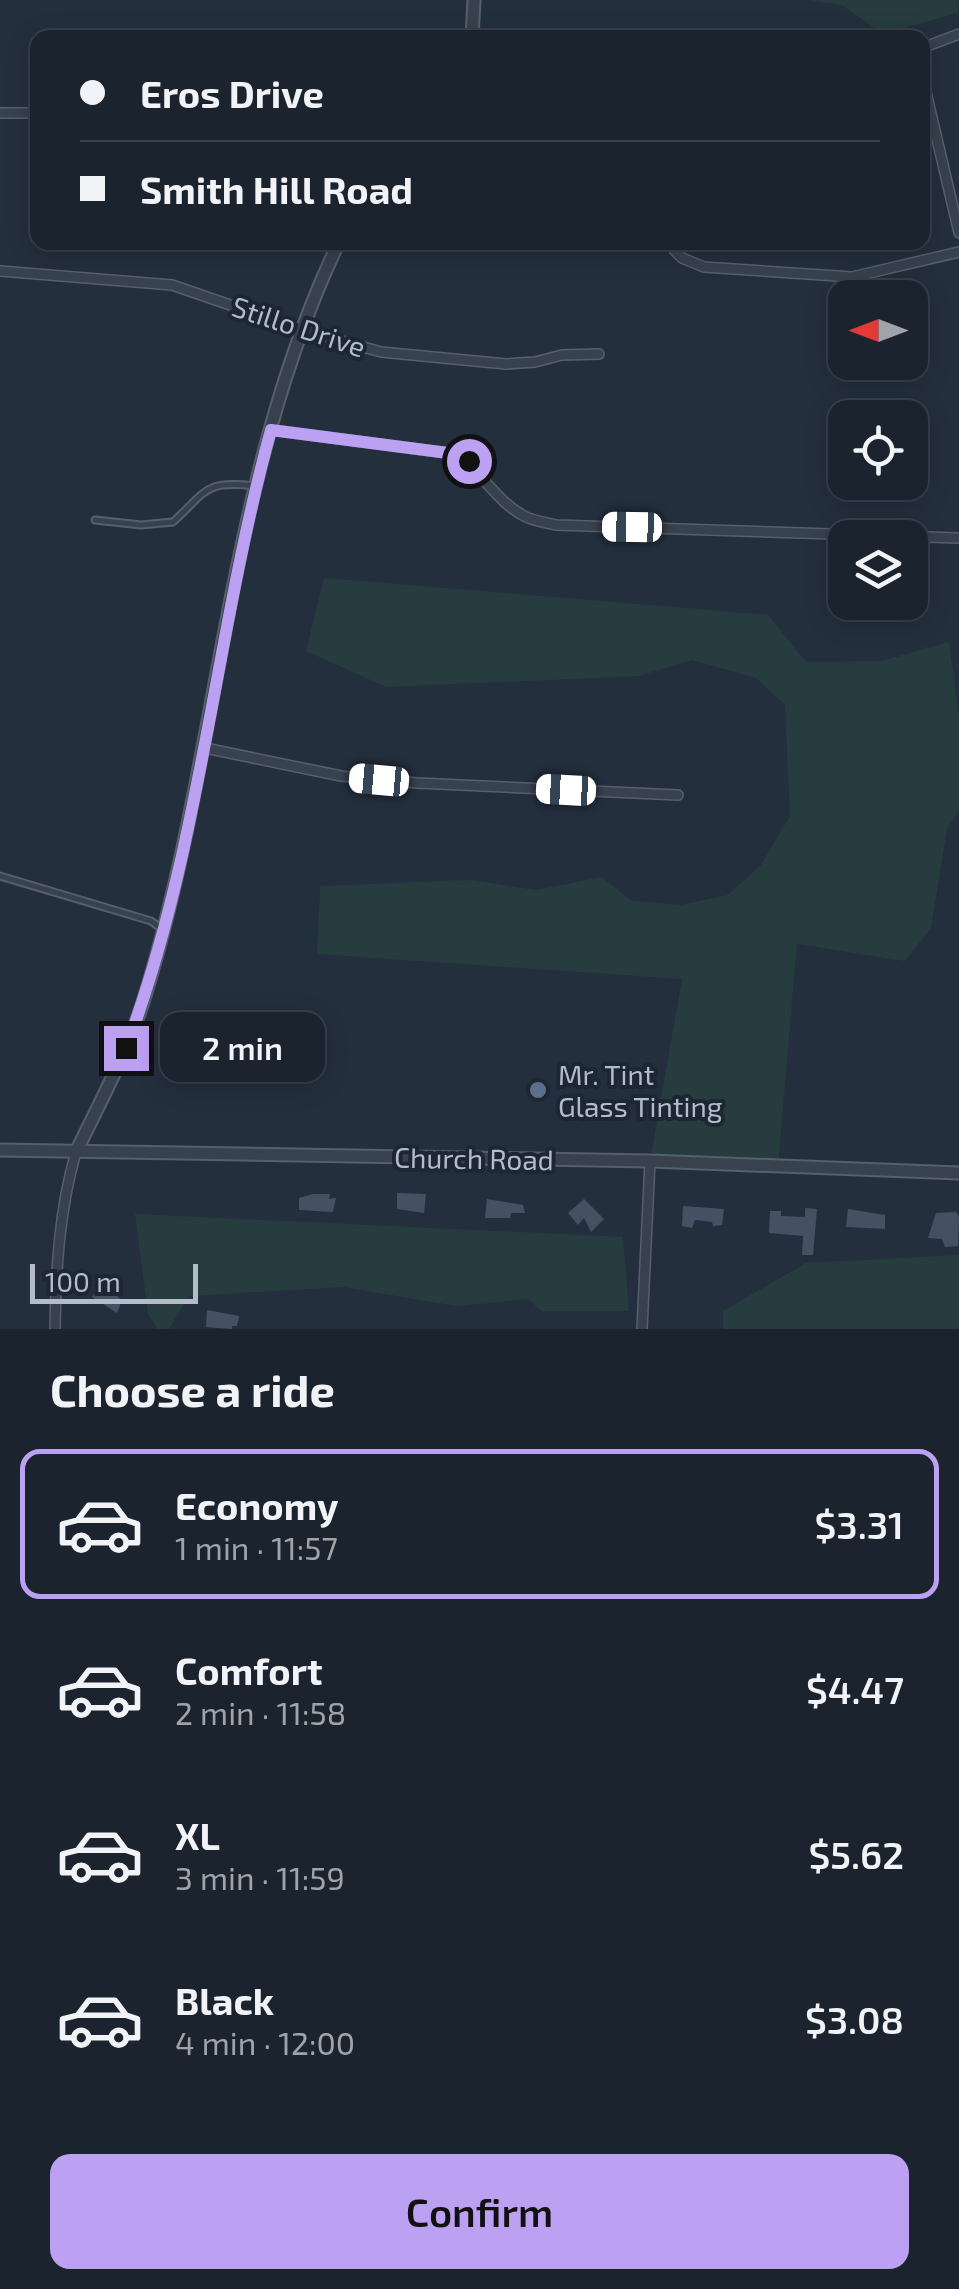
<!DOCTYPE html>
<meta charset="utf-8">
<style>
body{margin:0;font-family:"Exo 2",sans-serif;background:#242b36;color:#f1f3f6;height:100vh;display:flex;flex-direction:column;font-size:38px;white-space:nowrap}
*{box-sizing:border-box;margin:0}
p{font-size:32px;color:#a0a4aa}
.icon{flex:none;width:55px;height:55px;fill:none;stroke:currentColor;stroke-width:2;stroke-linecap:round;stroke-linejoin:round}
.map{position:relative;height:1329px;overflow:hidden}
.details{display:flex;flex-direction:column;background:#1b232e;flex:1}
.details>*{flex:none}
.guide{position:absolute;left:30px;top:30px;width:900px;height:220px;border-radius:20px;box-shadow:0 5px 25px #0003,0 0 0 2px #39404a;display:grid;align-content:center;height:220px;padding:0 50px;background:#1b232e}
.needle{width:65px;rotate:270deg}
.buttons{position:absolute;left:828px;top:280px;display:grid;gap:20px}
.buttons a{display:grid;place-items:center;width:100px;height:100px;border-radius:20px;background:#1b232e;box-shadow:0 5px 25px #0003,0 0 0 2px #39404a;font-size:50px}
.scale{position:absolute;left:30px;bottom:25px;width:168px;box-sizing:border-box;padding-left:10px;border:5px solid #b4bcc9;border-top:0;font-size:28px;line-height:35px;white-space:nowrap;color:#b4bcc9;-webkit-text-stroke:8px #1d2633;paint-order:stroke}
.end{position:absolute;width:45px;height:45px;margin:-22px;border:12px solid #bca0f2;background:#111;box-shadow:0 0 0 5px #111}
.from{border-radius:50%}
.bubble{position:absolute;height:70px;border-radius:20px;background:#1b232e;box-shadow:0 5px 25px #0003,0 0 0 2px #39404a;font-size:32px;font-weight:600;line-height:70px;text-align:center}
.car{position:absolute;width:30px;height:60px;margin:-30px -15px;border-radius:12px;box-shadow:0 0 8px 2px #0007;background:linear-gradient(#fff 24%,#345 0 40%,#fff 0 76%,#345 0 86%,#fff 0)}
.guide b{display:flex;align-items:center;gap:35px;height:95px;font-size:38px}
.guide b+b{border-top:2px solid #39404a}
.guide i{width:25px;height:25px;background:#f1f3f6}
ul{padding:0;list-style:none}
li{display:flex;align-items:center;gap:30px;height:150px;margin:0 20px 15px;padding:0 30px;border:5px solid transparent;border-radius:20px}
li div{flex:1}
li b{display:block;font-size:38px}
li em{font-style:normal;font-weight:600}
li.selected{border-color:#bca0f2}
li>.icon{width:90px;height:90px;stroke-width:1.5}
h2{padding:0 50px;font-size:45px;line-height:120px}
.button{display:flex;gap:20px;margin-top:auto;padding:20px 50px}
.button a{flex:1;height:115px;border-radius:20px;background:#bca0f2;color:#111;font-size:40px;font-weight:600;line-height:115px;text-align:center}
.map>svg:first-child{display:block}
.green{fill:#263c3f}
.building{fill:#455162}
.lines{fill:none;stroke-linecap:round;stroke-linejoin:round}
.service-casing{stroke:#565f6c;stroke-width:9}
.minor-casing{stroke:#565f6c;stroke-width:12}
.tertiary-casing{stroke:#565f6c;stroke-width:15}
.service{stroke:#38414e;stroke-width:5}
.minor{stroke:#38414e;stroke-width:9}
.tertiary{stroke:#38414e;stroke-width:11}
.route{stroke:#bca0f2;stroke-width:12}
.service-dot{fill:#5c6f8a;stroke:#1d2633;stroke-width:4}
.labels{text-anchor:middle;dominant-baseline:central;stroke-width:8;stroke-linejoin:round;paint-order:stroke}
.street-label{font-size:28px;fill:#b4bcc9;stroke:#1d2633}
.poi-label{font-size:28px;fill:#b4bcc9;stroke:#1d2633;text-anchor:start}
</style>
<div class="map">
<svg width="959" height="1329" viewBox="0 0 959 1329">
<rect width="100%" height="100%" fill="#242f3e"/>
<g class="green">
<polygon points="809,0 959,0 958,13 883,34 842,5"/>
<polygon points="324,578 768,615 806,662 882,661 949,642 959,716 959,810 947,829 931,928 905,961 797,944 778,1166 650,1161 682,979 317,954 320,886 470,880 537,890 602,877 632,901 680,905 728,895 761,865 790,816 785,705 756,678 692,660 639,676 386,687 306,651"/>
<polygon points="135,1214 623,1237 629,1311 542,1311 528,1299 456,1306 343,1287 189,1296 169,1329 158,1329 148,1314"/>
<polygon points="959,1255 959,1329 723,1329 723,1311 806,1263"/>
</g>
<g class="building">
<polygon points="397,1193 426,1194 424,1213 397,1209"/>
<polygon points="313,1194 330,1194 329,1199 336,1198 333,1212 299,1210 299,1198"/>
<polygon points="487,1199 523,1205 525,1213 511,1213 510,1218 485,1218"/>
<polygon points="584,1199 604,1219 591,1232 584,1218 578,1225 568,1213"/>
<polygon points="683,1206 724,1209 722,1225 713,1226 712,1222 695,1220 692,1228 682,1226"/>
<polygon points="805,1208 817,1209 813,1255 802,1255 803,1236 769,1233 770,1211 781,1211 781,1216 805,1217"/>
<polygon points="848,1209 885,1215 885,1229 846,1227"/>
<polygon points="956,1212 959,1216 958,1246 945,1247 942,1239 928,1238 936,1213"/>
<polygon points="101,1284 122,1300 117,1313 92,1297"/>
<polygon points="207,1310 239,1316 237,1326 232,1326 232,1329 206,1327"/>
</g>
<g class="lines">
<g class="service-casing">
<g id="service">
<path d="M95 520 141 525 173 522C207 491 204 480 255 486"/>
<polyline points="0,876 151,921 162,929"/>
</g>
</g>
<g class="minor-casing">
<g id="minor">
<polyline points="922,48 959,34"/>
<polyline points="922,75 959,233"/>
<polyline points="0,113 38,113"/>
<polyline points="674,250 682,258 704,267 852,277 959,252"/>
<polyline points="0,271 172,285 303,330 381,352 506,364 535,362 562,355 599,354"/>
<path d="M271 430 448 453C482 467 492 499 524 516 533 521 545 522 556 525L959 538"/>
<polyline points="205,748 341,776 417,783 678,795"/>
<path d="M55 1329C56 1269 59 1211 76 1152"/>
<polyline points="642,1329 650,1161"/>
</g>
</g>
<g class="tertiary-casing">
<g id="tertiary">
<polyline points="472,38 474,0"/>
<polyline points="0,1150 650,1161 959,1173"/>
<path d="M76 1152C100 1102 127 1053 144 999 221 751 225 479 339 242"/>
</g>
</g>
<use href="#service" class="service"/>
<use href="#minor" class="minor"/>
<use href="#tertiary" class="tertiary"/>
</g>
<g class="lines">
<path class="route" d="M126 1048C201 849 215 633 271 430L448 453 469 461"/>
</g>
<circle class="service-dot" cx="538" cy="1090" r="10"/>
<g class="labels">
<g class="street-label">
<text transform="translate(299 326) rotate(18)">Stillo Drive</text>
<text transform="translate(474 1158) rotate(1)">Church Road</text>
</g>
<g class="poi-label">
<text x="558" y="1074">Mr. Tint<tspan x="558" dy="32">Glass Tinting</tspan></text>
</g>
</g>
</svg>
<div class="buttons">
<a><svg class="needle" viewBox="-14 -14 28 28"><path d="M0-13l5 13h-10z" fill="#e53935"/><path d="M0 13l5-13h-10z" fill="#a0a4aa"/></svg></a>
<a><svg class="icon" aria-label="locate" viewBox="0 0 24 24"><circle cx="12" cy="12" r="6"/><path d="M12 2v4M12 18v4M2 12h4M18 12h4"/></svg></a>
<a><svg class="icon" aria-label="layers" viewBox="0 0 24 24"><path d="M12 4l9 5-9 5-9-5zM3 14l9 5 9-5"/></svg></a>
</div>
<div class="scale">100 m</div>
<i class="end from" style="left:469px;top:461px"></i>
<i class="end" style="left:126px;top:1048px"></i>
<div class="bubble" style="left:160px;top:1012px;width:165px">2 min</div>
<i class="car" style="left:632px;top:527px;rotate:271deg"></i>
<i class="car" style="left:379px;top:780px;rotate:275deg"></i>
<i class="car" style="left:566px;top:790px;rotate:273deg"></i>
<div class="guide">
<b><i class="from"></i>Eros Drive</b>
<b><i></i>Smith Hill Road</b>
</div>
</div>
<section class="details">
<h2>Choose a ride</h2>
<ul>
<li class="selected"><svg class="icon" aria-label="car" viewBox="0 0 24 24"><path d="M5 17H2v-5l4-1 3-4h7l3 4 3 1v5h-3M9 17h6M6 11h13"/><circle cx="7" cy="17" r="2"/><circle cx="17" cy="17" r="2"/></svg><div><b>Economy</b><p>1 min · 11:57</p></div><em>$3.31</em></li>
<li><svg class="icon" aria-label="car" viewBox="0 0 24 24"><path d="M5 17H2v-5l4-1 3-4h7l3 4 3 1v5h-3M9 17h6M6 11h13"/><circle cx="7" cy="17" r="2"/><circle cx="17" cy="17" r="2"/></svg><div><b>Comfort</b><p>2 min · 11:58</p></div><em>$4.47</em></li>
<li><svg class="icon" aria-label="car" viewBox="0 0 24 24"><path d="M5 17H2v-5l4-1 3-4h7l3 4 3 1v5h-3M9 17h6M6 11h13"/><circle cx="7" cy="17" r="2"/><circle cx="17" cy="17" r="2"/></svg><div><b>XL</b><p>3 min · 11:59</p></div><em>$5.62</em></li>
<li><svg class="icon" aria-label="car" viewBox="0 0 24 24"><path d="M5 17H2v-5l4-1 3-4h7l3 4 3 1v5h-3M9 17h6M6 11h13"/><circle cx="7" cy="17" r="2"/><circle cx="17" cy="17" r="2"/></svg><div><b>Black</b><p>4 min · 12:00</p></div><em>$3.08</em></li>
</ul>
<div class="button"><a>Confirm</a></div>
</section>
